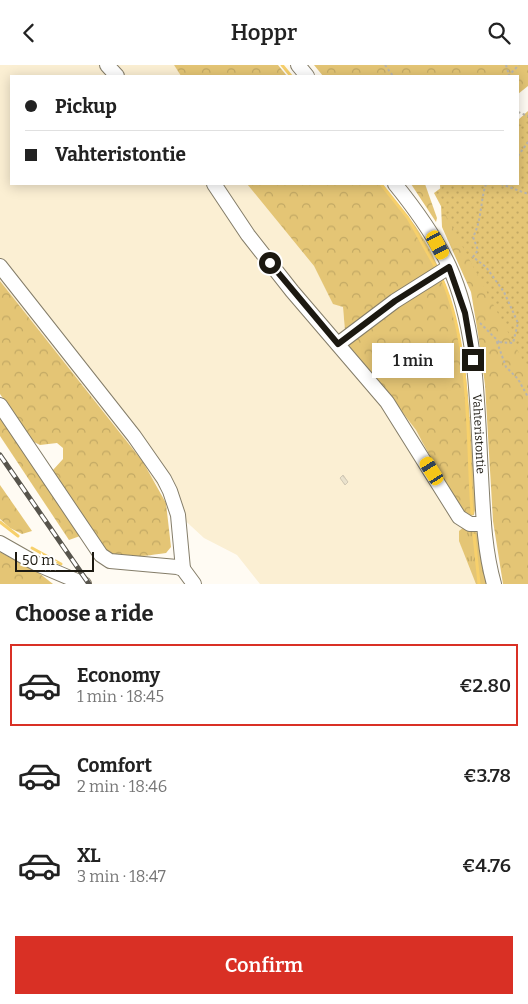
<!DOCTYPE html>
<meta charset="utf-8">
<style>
body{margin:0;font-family:Bitter,serif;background:#f6f6f6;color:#222;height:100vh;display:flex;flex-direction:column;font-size:19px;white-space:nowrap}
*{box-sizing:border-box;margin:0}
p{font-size:16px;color:#767676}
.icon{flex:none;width:28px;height:28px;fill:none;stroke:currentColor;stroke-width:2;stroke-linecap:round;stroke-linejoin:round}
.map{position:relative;height:519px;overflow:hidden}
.details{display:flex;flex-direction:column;background:#fff;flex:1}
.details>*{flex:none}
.banner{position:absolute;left:10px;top:10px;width:509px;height:110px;border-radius:0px;box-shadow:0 2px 12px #0003;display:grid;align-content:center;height:110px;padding:0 15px;background:#fff}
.scale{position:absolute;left:15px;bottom:12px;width:79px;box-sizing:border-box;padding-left:5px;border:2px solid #1c1911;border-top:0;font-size:14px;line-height:18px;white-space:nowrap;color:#1c1911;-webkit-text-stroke:4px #fff;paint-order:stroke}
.end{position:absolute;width:22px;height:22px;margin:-11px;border:6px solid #1c1911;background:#fff;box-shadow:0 0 0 2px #fff}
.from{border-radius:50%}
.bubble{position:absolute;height:35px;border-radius:0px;background:#fff;box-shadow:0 2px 12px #0003;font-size:16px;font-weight:600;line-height:35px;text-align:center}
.car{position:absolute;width:15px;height:30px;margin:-15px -8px;border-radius:6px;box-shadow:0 0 4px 1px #0007;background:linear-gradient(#f5c518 24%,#345 0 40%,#f5c518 0 76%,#345 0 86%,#f5c518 0)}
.banner b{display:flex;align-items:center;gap:18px;height:48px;font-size:19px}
.banner b+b{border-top:1px solid #e0e0e0}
.banner i{width:12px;height:12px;background:#222}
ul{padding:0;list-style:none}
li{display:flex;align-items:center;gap:15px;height:82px;margin:0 10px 8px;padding:0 5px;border:2px solid transparent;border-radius:0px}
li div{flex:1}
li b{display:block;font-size:19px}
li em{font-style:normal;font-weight:600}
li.active{border-color:#d93025}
li>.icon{width:45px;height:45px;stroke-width:1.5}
h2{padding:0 15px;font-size:22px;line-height:60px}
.primary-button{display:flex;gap:10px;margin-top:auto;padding:10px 15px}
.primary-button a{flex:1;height:58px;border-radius:0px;background:#d93025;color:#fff;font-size:20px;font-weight:600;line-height:58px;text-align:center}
header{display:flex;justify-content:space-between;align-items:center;height:65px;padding:0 15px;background:#fff;font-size:22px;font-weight:600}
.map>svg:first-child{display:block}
.built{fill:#fbefd3}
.grass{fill:url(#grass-tufts)}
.forest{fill:url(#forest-crowns)}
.park{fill:url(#park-dots)}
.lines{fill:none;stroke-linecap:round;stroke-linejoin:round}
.stream{stroke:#f7d06b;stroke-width:3}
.building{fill:url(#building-back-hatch);stroke:#d1c8b4}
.minor-casing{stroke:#847d69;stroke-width:16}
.path{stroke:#b8b4ac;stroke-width:2;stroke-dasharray:2.5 2.5;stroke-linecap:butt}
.minor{stroke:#fff;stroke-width:14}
.rail-casing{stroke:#57544c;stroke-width:5}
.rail{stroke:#fff;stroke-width:3;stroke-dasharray:9;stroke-linecap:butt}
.route{stroke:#1c1911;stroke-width:6}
.labels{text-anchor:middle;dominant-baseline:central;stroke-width:4;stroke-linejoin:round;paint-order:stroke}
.street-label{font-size:12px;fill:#1c1911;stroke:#fff}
</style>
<header><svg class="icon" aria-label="back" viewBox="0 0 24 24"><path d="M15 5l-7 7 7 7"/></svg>Hoppr<svg class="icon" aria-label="search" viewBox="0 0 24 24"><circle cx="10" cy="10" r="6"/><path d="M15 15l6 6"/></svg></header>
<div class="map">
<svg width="528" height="519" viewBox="0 0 528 519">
<defs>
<pattern id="grass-tufts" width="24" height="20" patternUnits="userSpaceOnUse" patternTransform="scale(1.25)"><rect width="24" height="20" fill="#e4c575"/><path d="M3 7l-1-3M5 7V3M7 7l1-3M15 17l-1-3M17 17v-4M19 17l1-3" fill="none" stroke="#c3a964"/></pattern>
<pattern id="forest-crowns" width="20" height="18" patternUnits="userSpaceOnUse" patternTransform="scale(1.25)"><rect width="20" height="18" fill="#e4c575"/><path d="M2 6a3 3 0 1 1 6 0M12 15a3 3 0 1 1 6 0" fill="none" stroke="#c3a964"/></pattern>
<pattern id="park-dots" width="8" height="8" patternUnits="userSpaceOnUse" patternTransform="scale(1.25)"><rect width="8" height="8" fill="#e4c575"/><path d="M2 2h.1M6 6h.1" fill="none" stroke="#c3a964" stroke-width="1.8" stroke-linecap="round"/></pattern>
<pattern id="building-back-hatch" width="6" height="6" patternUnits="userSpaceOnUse" patternTransform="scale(1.25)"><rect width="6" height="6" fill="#eae2cd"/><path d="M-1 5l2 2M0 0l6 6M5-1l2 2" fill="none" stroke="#c8c1af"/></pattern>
</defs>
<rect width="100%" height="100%" fill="#fffbf3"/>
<polygon class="built" points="0,0 174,0 181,11 11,11 11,119 247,119 314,201 333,238 343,242 345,266 350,285 395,336 416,365 445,416 456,440 482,519 260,519 237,490 204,473 166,438 162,427 119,366 0,216"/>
<polygon class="grass" points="464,462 478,468 488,519 476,519 459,476 459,466"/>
<g class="forest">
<polygon points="174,0 278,0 287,11 181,11"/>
<polygon points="314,0 528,0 528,21 518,29 518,11 323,11"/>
<polygon points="528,46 528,519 503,519 493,456 485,320 478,269 471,227 442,162 440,119 518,119 518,55"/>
<path d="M247 119H380C392 133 406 147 416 162 473 246 467 343 476 440L474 450 467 452 456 440 416 365 373 309 350 285 345 266 343 242 333 239 314 201Z"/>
<polygon points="411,119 425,119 437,153 436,157"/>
<path d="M0 216 143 397 166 438 171 482 166 488C151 490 117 496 105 485L53 409V405L63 394V383L57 378 40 380 34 377 0 329Z"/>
<polygon points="0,351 80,471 69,475 0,371"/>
<polygon points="0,420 32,466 22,469 10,463 0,454"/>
<polygon points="0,487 39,508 53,519 0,519"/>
</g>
<polygon class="park" points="528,55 528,305 434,128 446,119 518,119 518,63"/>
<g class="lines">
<g class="stream">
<polyline points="282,0 291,11"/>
<polyline points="381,119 408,153 435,201"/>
<path d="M442 214C471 279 467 377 472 448"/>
<polyline points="0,457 18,471"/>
<polyline points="474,470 479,519"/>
<polyline points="32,483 61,499"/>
</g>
</g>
<polygon class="building" points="343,410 348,417 345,420 340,413"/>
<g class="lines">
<g class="minor-casing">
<g id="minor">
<polyline points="107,0 117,11"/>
<polyline points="298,0 307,11"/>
<polyline points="214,119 248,170 292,226 387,337 459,452 470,459 484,459"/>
<path id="s1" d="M395 119C416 145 435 171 449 201 478 265 477 341 481 410 483 446 484 484 494 519"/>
<polyline points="0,201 134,371 164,414 170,426 178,450 183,504"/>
<polyline points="338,279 395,236 449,202"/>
<polyline points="0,340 101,490 110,496 177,502 183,504 194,519"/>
<polyline points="0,478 37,499 84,519"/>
</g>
</g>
<g class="path">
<polyline points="385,0 393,11"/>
<polyline points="506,0 509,10"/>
<polyline points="508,11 519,0"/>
<polyline points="518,47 528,51"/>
<polyline points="518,91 528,77"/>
<path d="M486 119C480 137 482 155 473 172L478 185 473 192 486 202 504 227 518 258 513 278 497 277 506 302 518 314 528 332"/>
<polyline points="501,119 528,129"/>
<polyline points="480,258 501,279"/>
</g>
<use href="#minor" class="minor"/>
<g class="rail-casing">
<polyline id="rail" points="0,390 89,519"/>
</g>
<use href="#rail" class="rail"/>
</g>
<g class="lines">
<polyline class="route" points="270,198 338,279 395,236 449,202 465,248 473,295"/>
</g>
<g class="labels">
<g class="street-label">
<text stroke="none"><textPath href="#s1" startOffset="270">Vahteristontie</textPath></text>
</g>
</g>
</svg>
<div class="scale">50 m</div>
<i class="end from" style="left:270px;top:198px"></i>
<i class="end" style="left:473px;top:295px"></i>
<div class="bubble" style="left:372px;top:278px;width:82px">1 min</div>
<i class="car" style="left:438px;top:180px;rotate:152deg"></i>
<i class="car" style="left:432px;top:406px;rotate:328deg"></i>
<div class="banner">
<b><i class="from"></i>Pickup</b>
<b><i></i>Vahteristontie</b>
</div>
</div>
<section class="details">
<h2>Choose a ride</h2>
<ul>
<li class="active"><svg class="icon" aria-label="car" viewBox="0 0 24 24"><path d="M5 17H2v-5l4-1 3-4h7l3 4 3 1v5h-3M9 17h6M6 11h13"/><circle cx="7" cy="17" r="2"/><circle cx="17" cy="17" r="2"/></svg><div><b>Economy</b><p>1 min · 18:45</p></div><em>€2.80</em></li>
<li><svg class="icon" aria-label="car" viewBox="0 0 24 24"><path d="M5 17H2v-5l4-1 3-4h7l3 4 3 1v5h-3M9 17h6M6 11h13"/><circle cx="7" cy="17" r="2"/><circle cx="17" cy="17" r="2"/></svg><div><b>Comfort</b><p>2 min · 18:46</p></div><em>€3.78</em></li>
<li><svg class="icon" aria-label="car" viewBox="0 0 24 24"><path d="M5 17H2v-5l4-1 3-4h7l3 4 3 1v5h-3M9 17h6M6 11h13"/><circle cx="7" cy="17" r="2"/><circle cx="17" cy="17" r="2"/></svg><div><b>XL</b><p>3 min · 18:47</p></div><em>€4.76</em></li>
</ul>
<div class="primary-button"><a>Confirm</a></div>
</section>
